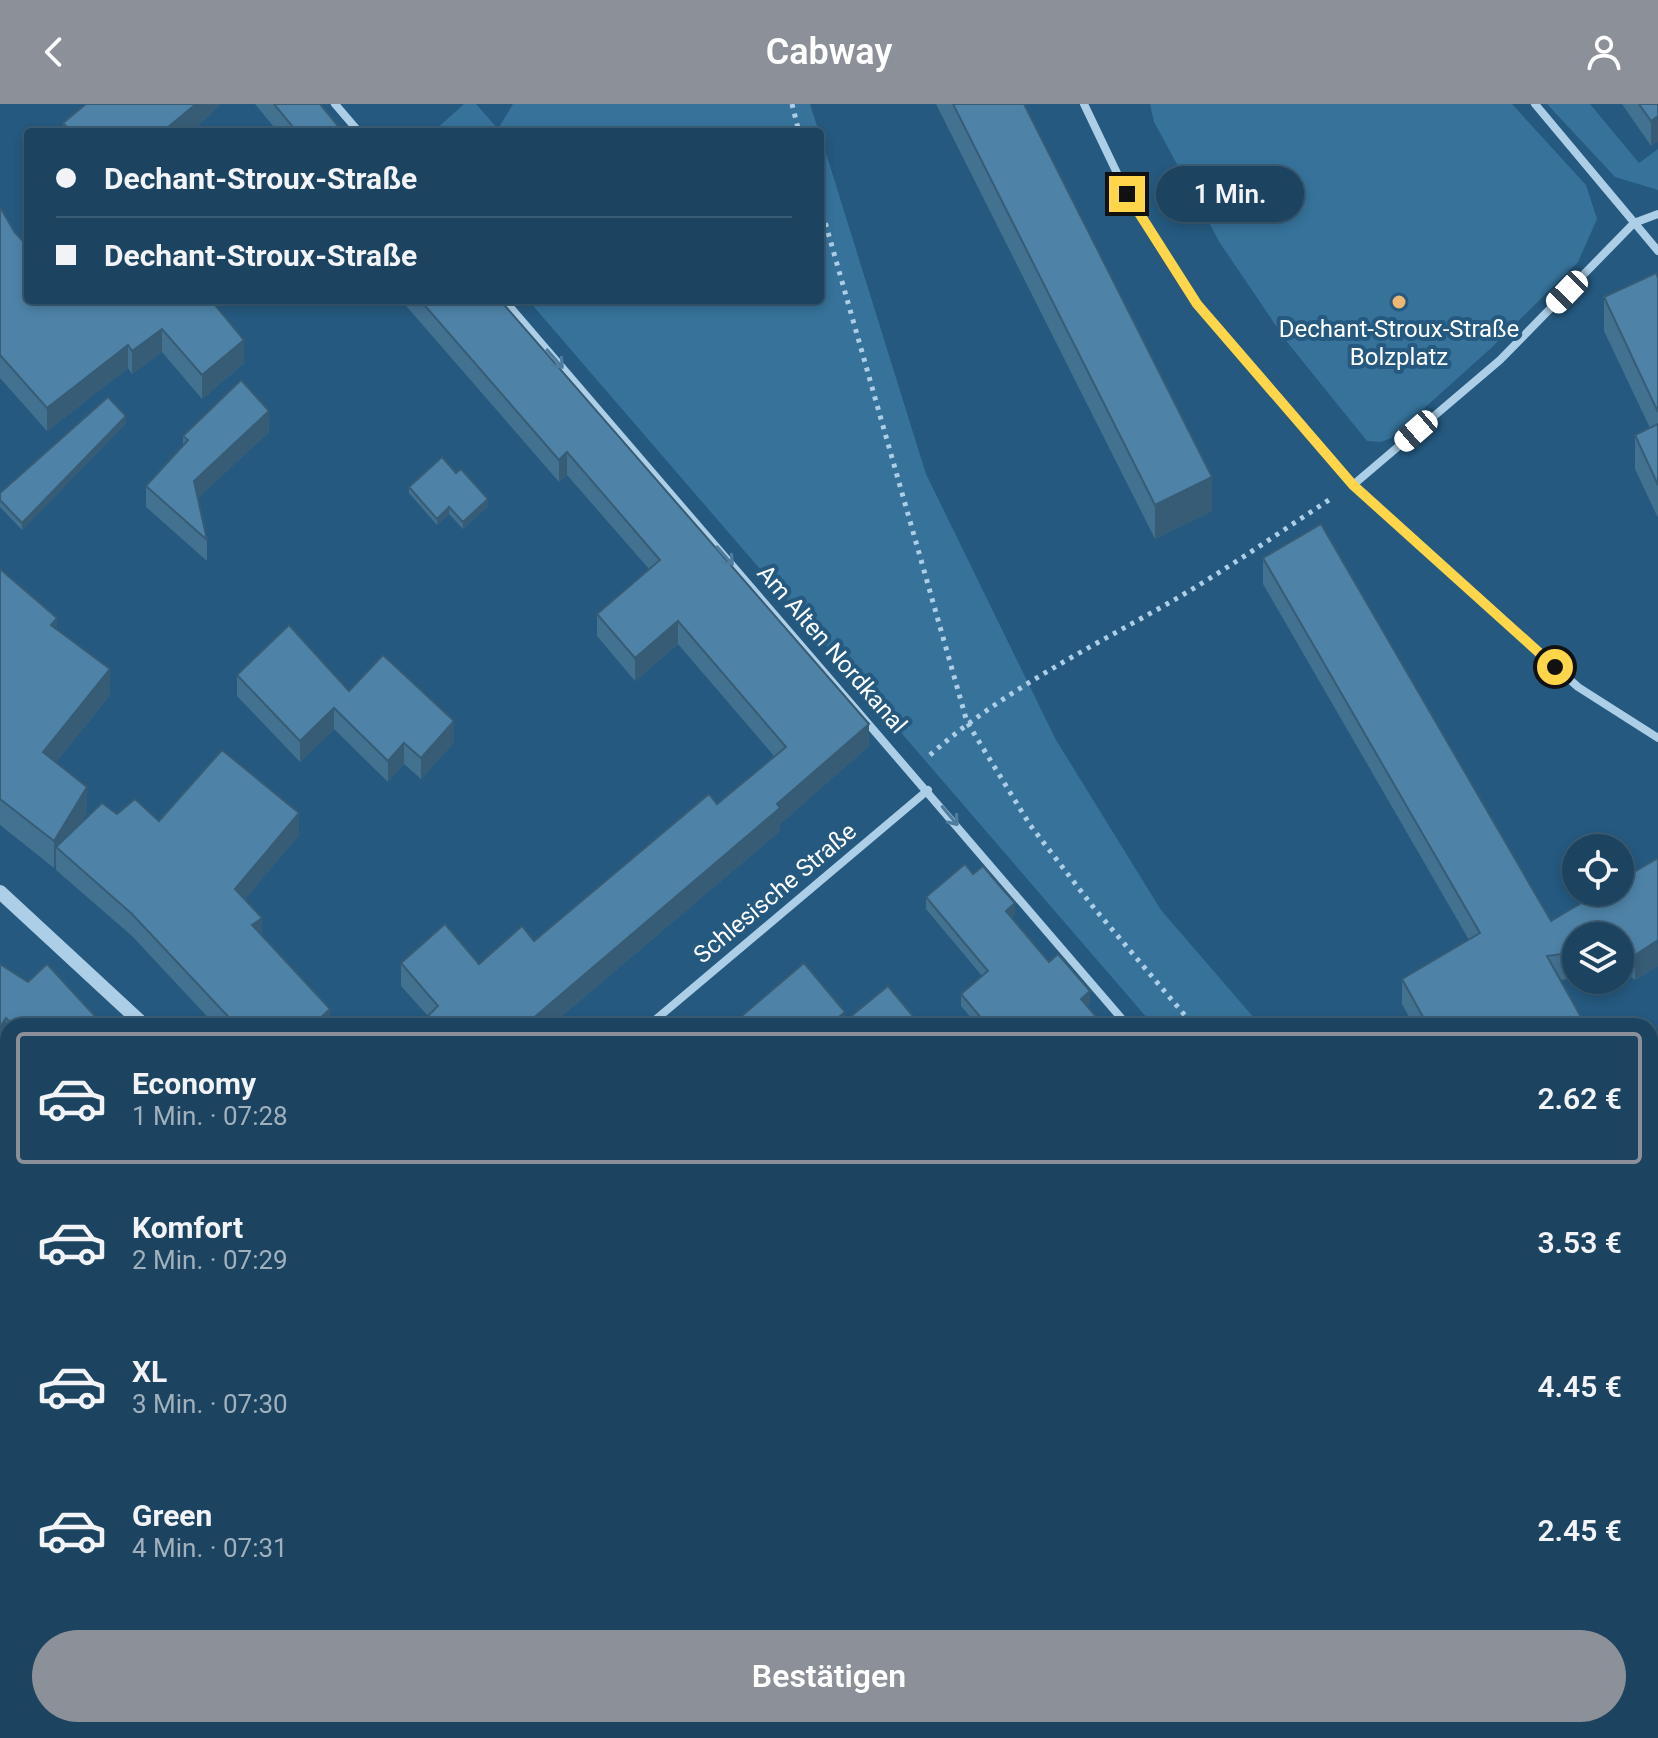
<!DOCTYPE html>
<html lang="de">
<meta charset="utf-8">
<style>
body{margin:0;font-family:Roboto,sans-serif;background:#294e68;color:#f1f3f6;height:100vh;display:flex;flex-direction:column;font-size:30px;white-space:nowrap}
*{box-sizing:border-box;margin:0}
p{font-size:26px;color:#a0b0bd}
.icon{flex:none;width:44px;height:44px;fill:none;stroke:currentColor;stroke-width:2;stroke-linecap:round;stroke-linejoin:round}
.map{position:relative;flex:1;overflow:hidden}
.sheet{position:absolute;left:0px;top:914px;width:1658px;height:720px;display:flex;flex-direction:column;background:#1c435f;border-radius:24px 24px 0 0;box-shadow:0 4px 12px #0003,0 0 0 2px #3a5c74}
.sheet>*{flex:none}
.hud{position:absolute;left:24px;top:24px;width:800px;height:176px;border-radius:8px;box-shadow:0 4px 12px #0003,0 0 0 2px #3a5c74;display:grid;align-content:center;height:176px;padding:0 32px;background:#1c435f}
.buttons{position:absolute;left:1562px;top:730px;display:grid;gap:16px}
.buttons a{display:grid;place-items:center;width:72px;height:72px;border-radius:50%;background:#1c435f;box-shadow:0 4px 12px #0003,0 0 0 2px #3a5c74;font-size:40px}
.end{position:absolute;width:36px;height:36px;margin:-18px;border:10px solid #ffd54a;background:#111;box-shadow:0 0 0 4px #111}
.from{border-radius:50%}
.bubble{position:absolute;height:56px;border-radius:28px;background:#1c435f;box-shadow:0 4px 12px #0003,0 0 0 2px #3a5c74;font-size:26px;font-weight:600;line-height:56px;text-align:center}
.car{position:absolute;width:24px;height:48px;margin:-24px -12px;border-radius:10px;box-shadow:0 0 6px 2px #0007;background:linear-gradient(#fff 24%,#345 0 40%,#fff 0 76%,#345 0 86%,#fff 0)}
.hud b{display:flex;align-items:center;gap:28px;height:76px;font-size:30px}
.hud b+b{border-top:2px solid #3a5c74}
.hud i{width:20px;height:20px;background:#f1f3f6}
ul{padding:14px 0 0;list-style:none}
li{display:flex;align-items:center;gap:24px;height:132px;margin:0 16px 12px;padding:0 16px;border:4px solid transparent;border-radius:8px}
li div{flex:1}
li b{display:block;font-size:30px}
li em{font-style:normal;font-weight:600}
li.on{border-color:#8c9099}
li>.icon{width:72px;height:72px;stroke-width:1.5}
.button{display:flex;gap:16px;margin-top:auto;padding:16px 32px}
.button a{flex:1;height:92px;border-radius:48px;background:#8c9099;color:#fff;font-size:32px;font-weight:600;line-height:92px;text-align:center}
header{display:flex;justify-content:space-between;align-items:center;height:104px;padding:0 32px;background:#8c9099;color:#fff;font-size:36px;font-weight:600}
.map>svg:first-child{display:block}
.green{fill:#36729a}
.lines{fill:none;stroke-linecap:round;stroke-linejoin:round}
.path{stroke:#accee6;stroke-width:5;stroke-dasharray:4 6;stroke-linecap:butt}
.minor{stroke:#accee6;stroke-width:8}
.tertiary{stroke:#accee6;stroke-width:14}
.wall{fill:#437190}
.shaded-wall{fill:#375c75}
.building{fill:#4e83a7;stroke:#375c75;stroke-width:2}
.oneway{stroke:#4e7c9e}
.route{stroke:#ffd54a;stroke-width:10}
.poi-dot{fill:#efb870;stroke:#25597f;stroke-width:3}
.labels{text-anchor:middle;dominant-baseline:central;stroke-width:8;stroke-linejoin:round;paint-order:stroke}
.poi-label{font-size:24px;fill:#fff;stroke:#25597f}
.street-label{font-size:24px;fill:#fff;stroke:#25597f}
</style>
<header><svg class="icon" aria-label="back" viewBox="0 0 24 24"><path d="M15 5l-7 7 7 7"/></svg>Cabway<svg class="icon" aria-label="person" viewBox="0 0 24 24"><circle cx="12" cy="8" r="4"/><path d="M4 21q1-7 8-7t8 7"/></svg></header>
<div class="map">
<svg width="1658" height="1634" viewBox="0 0 1658 1634">
<rect width="100%" height="100%" fill="#25597f"/>
<g class="green">
<polygon points="464,0 476,0 498,25 513,0 810,0 819,28 433,28"/>
<polygon points="1150,0 1512,0 1586,81 1597,115 1578,158 1489,246 1391,334 1381,338 1367,337 1287,238 1220,139 1154,18"/>
<polygon points="1547,0 1590,0 1639,59 1658,45 1658,86 1615,73"/>
<polygon points="820,30 926,370 1056,636 1161,806 1261,922 1154,922 528,196 820,196"/>
<polygon points="0,1263 8,1272 8,1325 0,1332"/>
<polygon points="1658,1464 1658,1515 1650,1505 1650,1471"/>
<polygon points="1250,1626 1325,1626 1316,1634 1241,1634"/>
</g>
<g class="lines">
<g class="path">
<polyline points="792,0 799,28"/>
<polyline points="820,100 967,618 1030,721 1094,804 1194,922"/>
<path d="M930 651C1001 588 1084 547 1167 500 1223 468 1277 430 1332 394"/>
<polyline points="146,1626 152,1634"/>
<polyline points="314,1626 321,1630 326,1626"/>
<polyline points="990,1626 1003,1634"/>
<polyline points="269,1634 272,1626"/>
</g>
<g class="minor">
<polyline points="335,0 359,28"/>
<polyline points="1084,0 1127,90 1197,200 1353,381 1578,583 1658,634"/>
<polyline points="1535,0 1658,147"/>
<polyline points="504,196 1128,922"/>
<polyline points="1353,381 1500,256 1634,119 1658,110"/>
<polyline points="648,922 928,686"/>
<polyline points="1650,1427 1658,1421"/>
<polyline points="1220,1634 1229,1626"/>
<polyline points="1413,1634 1422,1626"/>
</g>
<g class="tertiary">
<polyline points="0,788 145,922"/>
<polyline points="943,1626 956,1634"/>
</g>
</g>
<g class="wall">
<polygon points="86,0 220,0 205,15 190,28 63,28 63,19"/>
<polygon points="255,0 320,0 343,28 278,28"/>
<polygon points="936,0 1024,0 1212,407 1155,435"/>
<polygon points="1622,0 1658,0 1658,37 1651,42"/>
<polygon points="0,103 28,196 211,196 244,259 202,295 162,248 132,270 128,264 47,327 0,274"/>
<polygon points="1658,174 1658,414 1635,365 1635,331 1650,324 1604,227 1604,193"/>
<polygon points="401,196 500,196 869,642 780,720 780,727 550,922 418,922 428,912 401,882 401,859 479,860 534,837 717,700 774,652 678,540 635,577 597,532 597,510 649,465 567,371 559,378"/>
<polygon points="126,319 22,426 0,403 0,389"/>
<polygon points="269,328 198,394 207,436 207,457 146,403 146,382 183,341 183,332"/>
<polygon points="456,369 488,402 463,425 449,410 437,421 409,389 409,383"/>
<polygon points="1263,454 1551,817 1658,754 1658,862 1635,876 1620,863 1620,832 1576,832 1576,874 1561,876 1586,922 1414,922 1402,900 1402,875 1469,836 1263,480"/>
<polygon points="0,465 57,525 110,591 56,658 87,709 79,721 117,710 159,717 299,731 245,795 262,832 330,922 216,922 132,832 56,766 56,759 54,764 0,721"/>
<polygon points="237,571 349,587 454,638 421,675 404,660 388,678 334,625 300,658 237,592"/>
<polygon points="926,793 1015,811 1011,814 1049,858 1090,899 1086,902 1104,922 978,922 961,902 961,890 982,872 926,805"/>
<polygon points="0,860 28,878 104,922 8,922 8,938 6,936 0,945"/>
<polygon points="329,1626 481,1626 471,1634 329,1634"/>
<polygon points="712,1626 892,1626 907,1634 712,1634"/>
<polygon points="1000,1626 1064,1626 1058,1634 1013,1634"/>
<polygon points="1097,1626 1164,1626 1155,1634 1104,1634"/>
</g>
<g class="shaded-wall">
<polygon points="196,0 220,0 205,15 190,28 162,28"/>
<polygon points="1658,12 1658,37 1651,42 1651,17"/>
<polygon points="162,225 162,248 132,270 132,247"/>
<polygon points="244,236 244,259 202,295 202,271"/>
<polygon points="128,241 128,264 47,327 47,304"/>
<polygon points="269,307 269,328 194,398 194,377"/>
<polygon points="126,312 126,319 22,426 22,419"/>
<polygon points="567,348 567,371 559,378 559,356"/>
<polygon points="1212,373 1212,407 1155,435 1155,401"/>
<polygon points="488,395 488,402 463,425 463,418"/>
<polygon points="449,403 449,410 437,421 437,415"/>
<polygon points="57,514 57,541 51,521"/>
<polygon points="678,517 678,540 635,577 635,554"/>
<polygon points="110,565 110,591 43,674 43,648"/>
<polygon points="334,604 334,625 300,658 300,637"/>
<polygon points="454,617 454,638 421,675 421,654"/>
<polygon points="869,620 869,642 780,720 780,727 550,922 524,922"/>
<polygon points="404,639 404,660 388,678 388,657"/>
<polygon points="87,683 87,709 63,749 56,743 56,759 54,764 54,737"/>
<polygon points="299,709 299,731 235,807 235,785"/>
<polygon points="1015,799 1015,811 1006,818 1006,807"/>
<polygon points="262,814 262,836 252,821"/>
<polygon points="1658,836 1658,862 1635,876 1635,851"/>
<polygon points="1090,887 1090,899 1081,907 1081,895"/>
<polygon points="330,905 330,922 313,922"/>
<polygon points="845,908 845,920 842,922 828,922"/>
<polygon points="6,914 6,936 0,945 0,923"/>
<polygon points="1658,1117 1658,1142 1650,1146 1650,1121"/>
<polygon points="1658,1258 1658,1286 1650,1289 1650,1261"/>
<polygon points="1658,1577 1658,1600 1650,1607 1650,1584"/>
<polygon points="447,1626 481,1626 471,1634 447,1634"/>
<polygon points="1053,1626 1064,1626 1058,1634 1048,1634"/>
<polygon points="1156,1626 1164,1626 1155,1634 1147,1634"/>
<polygon points="1618,1626 1634,1626 1634,1634 1609,1634"/>
</g>
<g class="building">
<polygon points="86,0 196,0 162,28 71,28 63,19"/>
<polygon points="274,0 320,0 343,28 297,28"/>
<polygon points="953,0 1024,0 1212,373 1155,401"/>
<polygon points="1639,0 1658,0 1658,12 1651,17"/>
<polygon points="0,103 15,129 28,142 28,196 211,196 244,236 202,271 162,225 132,247 128,241 47,304 0,251"/>
<polygon points="1656,169 1658,174 1658,308 1604,193"/>
<polygon points="420,196 500,196 869,620 777,700 780,704 524,922 418,922 438,902 401,859 445,820 479,860 522,822 534,837 709,690 717,700 786,643 678,517 635,554 597,510 660,456 567,348 559,356"/>
<polygon points="241,276 269,307 194,377 207,436 146,382 188,336 183,332"/>
<polygon points="108,293 126,312 22,419 0,396 0,389"/>
<polygon points="1658,320 1658,381 1635,331"/>
<polygon points="442,353 456,369 461,365 488,395 463,418 449,403 437,415 409,383"/>
<polygon points="1321,420 1551,817 1600,788 1620,788 1620,776 1658,754 1658,836 1635,851 1620,837 1620,832 1576,832 1576,848 1547,852 1586,922 1428,922 1402,875 1480,829 1263,454"/>
<polygon points="0,465 57,514 51,521 110,565 43,648 87,683 54,737 0,695"/>
<polygon points="289,521 349,587 383,551 454,617 421,654 404,639 388,657 334,604 300,637 237,571"/>
<polygon points="222,646 299,709 235,785 262,814 252,821 330,905 313,921 314,922 237,922 132,810 56,743 102,699 117,710 135,695 159,717"/>
<polygon points="965,760 973,770 983,762 999,781 1015,799 1006,807 1049,858 1058,850 1090,887 1081,895 1104,922 988,922 961,890 988,867 926,793"/>
<polygon points="804,859 845,908 828,922 730,922"/>
<polygon points="0,860 28,878 47,860 104,922 14,922 6,914 0,923"/>
<polygon points="888,882 921,922 839,922"/>
<polygon points="1650,997 1658,1012 1658,1117 1650,1121"/>
<polygon points="1658,1189 1658,1258 1650,1261 1650,1192"/>
<polygon points="0,1500 8,1509 8,1626 141,1626 139,1627 145,1634 0,1634"/>
<polygon points="1650,1508 1658,1517 1658,1577 1650,1584"/>
<polygon points="337,1626 453,1626 460,1634 343,1634"/>
<polygon points="743,1626 892,1626 907,1634 758,1634"/>
<polygon points="1026,1626 1053,1626 1048,1634 1039,1634"/>
<polygon points="1103,1626 1156,1626 1147,1634 1109,1634"/>
<polygon points="1450,1626 1618,1626 1609,1634 1441,1634"/>
</g>
<defs><path id="oneway-shaft" d="M-6 0H5M1.5-3L5.5 0L1.5 3" fill="none" stroke-width="1.6" stroke-linecap="round" stroke-linejoin="round" transform="scale(2)"/></defs>
<g class="oneway">
<use href="#oneway-shaft" transform="translate(555 255) rotate(49)"/>
<use href="#oneway-shaft" transform="translate(725 452) rotate(49)"/>
<use href="#oneway-shaft" transform="translate(950 712) rotate(50)"/>
</g>
<g class="lines">
<polyline class="route" points="1127,90 1197,200 1353,381 1555,563"/>
</g>
<circle class="poi-dot" cx="1399" cy="198" r="8"/>
<g class="labels">
<g class="poi-label">
<text x="1399" y="225">Dechant-Stroux-Straße<tspan x="1399" dy="28">Bolzplatz</tspan></text>
</g>
<g class="street-label">
<text transform="translate(832 545) rotate(49)">Am Alten Nordkanal</text>
<text transform="translate(775 789) rotate(-40)">Schlesische Straße</text>
</g>
</g>
</svg>
<div class="buttons">
<a><svg class="icon" aria-label="locate" viewBox="0 0 24 24"><circle cx="12" cy="12" r="6"/><path d="M12 2v4M12 18v4M2 12h4M18 12h4"/></svg></a>
<a><svg class="icon" aria-label="layers" viewBox="0 0 24 24"><path d="M12 4l9 5-9 5-9-5zM3 14l9 5 9-5"/></svg></a>
</div>
<i class="end from" style="left:1555px;top:563px"></i>
<i class="end" style="left:1127px;top:90px"></i>
<div class="bubble" style="left:1156px;top:62px;width:148px">1 Min.</div>
<i class="car" style="left:1567px;top:188px;rotate:224deg"></i>
<i class="car" style="left:1416px;top:327px;rotate:229deg"></i>
<div class="hud">
<b><i class="from"></i>Dechant-Stroux-Straße</b>
<b><i></i>Dechant-Stroux-Straße</b>
</div>
<section class="sheet">
<ul>
<li class="on"><svg class="icon" aria-label="car" viewBox="0 0 24 24"><path d="M5 17H2v-5l4-1 3-4h7l3 4 3 1v5h-3M9 17h6M6 11h13"/><circle cx="7" cy="17" r="2"/><circle cx="17" cy="17" r="2"/></svg><div><b>Economy</b><p>1 Min. · 07:28</p></div><em>2.62 €</em></li>
<li><svg class="icon" aria-label="car" viewBox="0 0 24 24"><path d="M5 17H2v-5l4-1 3-4h7l3 4 3 1v5h-3M9 17h6M6 11h13"/><circle cx="7" cy="17" r="2"/><circle cx="17" cy="17" r="2"/></svg><div><b>Komfort</b><p>2 Min. · 07:29</p></div><em>3.53 €</em></li>
<li><svg class="icon" aria-label="car" viewBox="0 0 24 24"><path d="M5 17H2v-5l4-1 3-4h7l3 4 3 1v5h-3M9 17h6M6 11h13"/><circle cx="7" cy="17" r="2"/><circle cx="17" cy="17" r="2"/></svg><div><b>XL</b><p>3 Min. · 07:30</p></div><em>4.45 €</em></li>
<li><svg class="icon" aria-label="car" viewBox="0 0 24 24"><path d="M5 17H2v-5l4-1 3-4h7l3 4 3 1v5h-3M9 17h6M6 11h13"/><circle cx="7" cy="17" r="2"/><circle cx="17" cy="17" r="2"/></svg><div><b>Green</b><p>4 Min. · 07:31</p></div><em>2.45 €</em></li>
</ul>
<div class="button"><a>Bestätigen</a></div>
</section>
</div>
